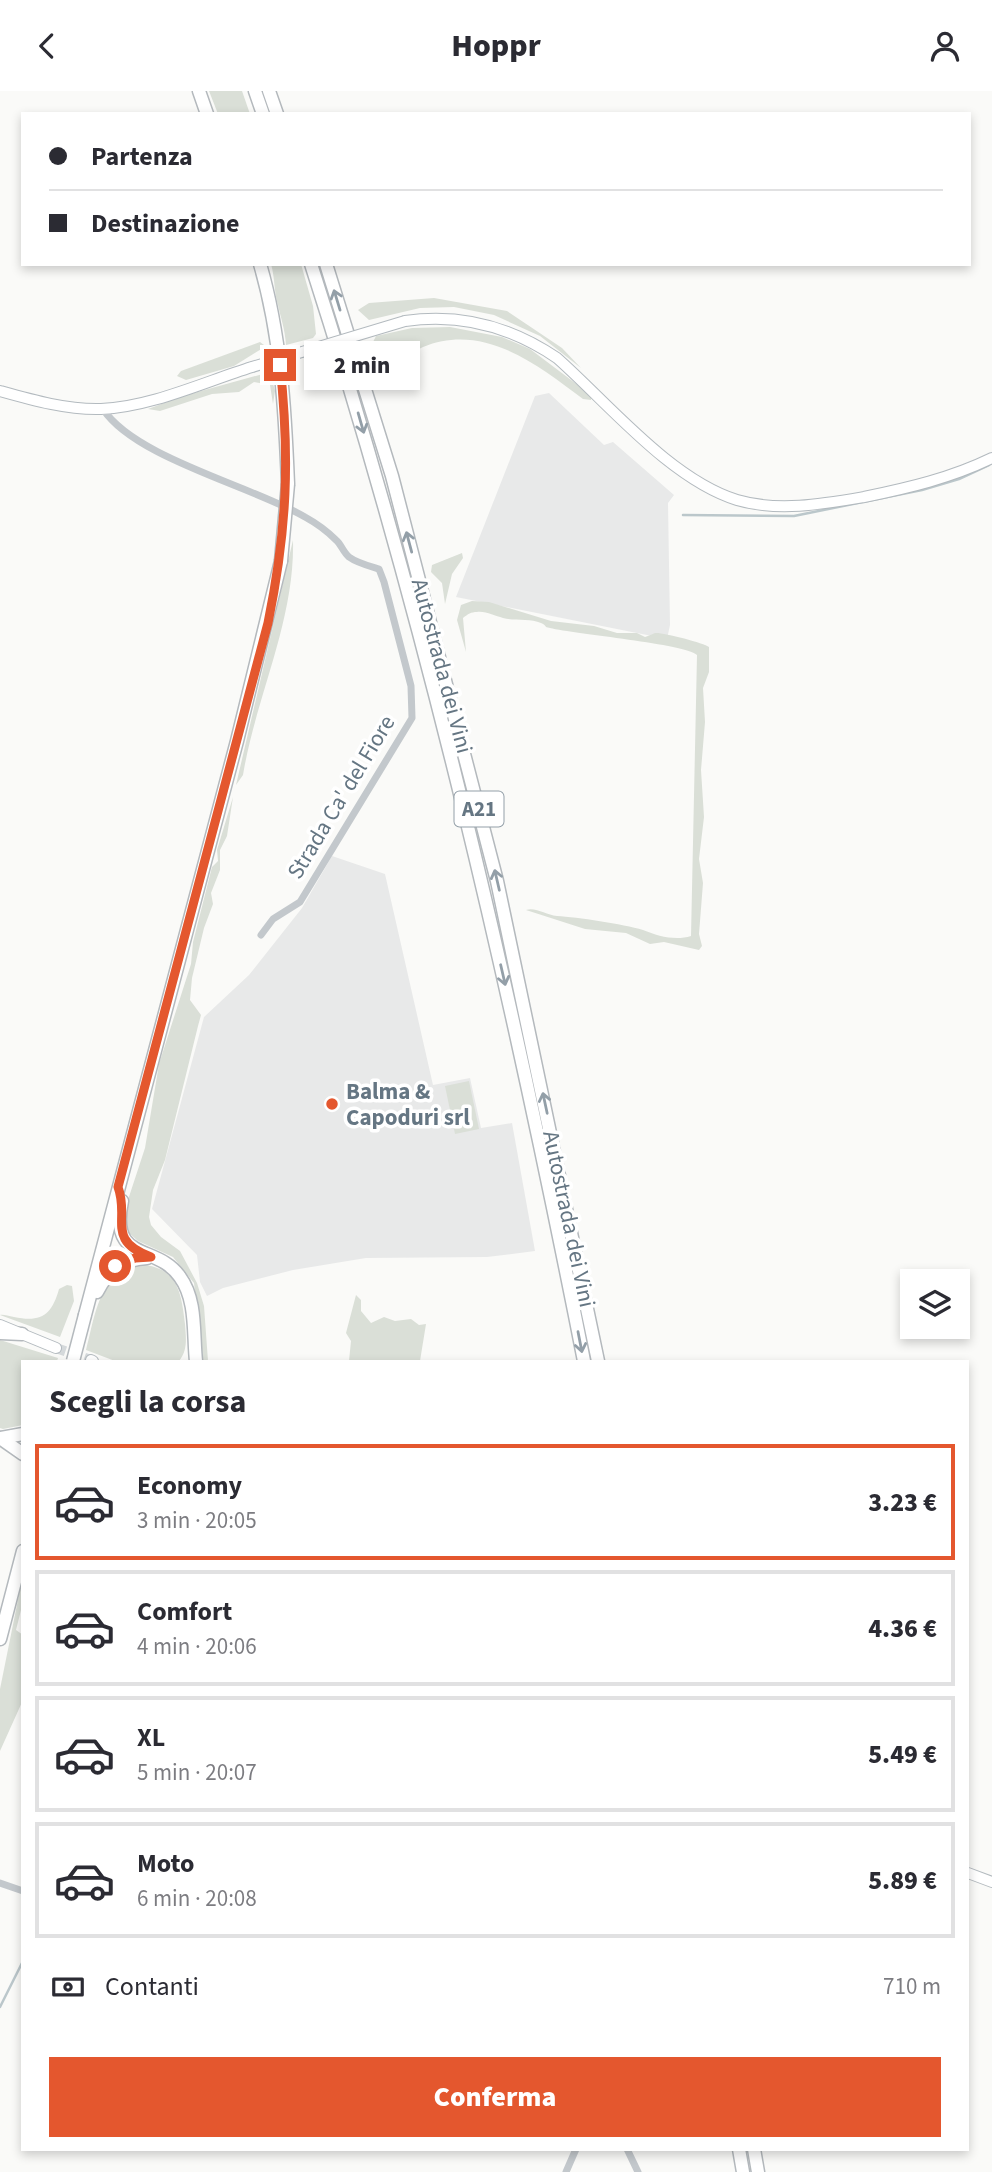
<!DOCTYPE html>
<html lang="it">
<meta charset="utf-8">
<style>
body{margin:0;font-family:"Source Sans 3",sans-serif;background:#f7f7f7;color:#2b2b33;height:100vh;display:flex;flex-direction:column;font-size:26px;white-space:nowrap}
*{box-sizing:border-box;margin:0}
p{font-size:23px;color:#7c7c81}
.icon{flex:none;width:38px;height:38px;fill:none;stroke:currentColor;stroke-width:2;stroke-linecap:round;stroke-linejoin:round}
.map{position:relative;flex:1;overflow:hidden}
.details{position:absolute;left:21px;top:1269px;width:948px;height:791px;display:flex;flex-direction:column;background:#fff;border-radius:0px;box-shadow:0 4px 10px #0003}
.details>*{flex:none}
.top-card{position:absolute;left:21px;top:21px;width:950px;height:154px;border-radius:0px;box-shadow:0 4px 10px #0003;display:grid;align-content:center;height:154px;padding:0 28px;background:#fff}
.fabs{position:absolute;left:900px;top:1178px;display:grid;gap:14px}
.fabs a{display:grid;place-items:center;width:70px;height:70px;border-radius:0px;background:#fff;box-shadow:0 4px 10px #0003;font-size:35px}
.end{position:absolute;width:32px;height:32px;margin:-16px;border:9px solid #e4572e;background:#fff;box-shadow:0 0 0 4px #fff}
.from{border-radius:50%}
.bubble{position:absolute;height:49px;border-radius:0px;background:#fff;box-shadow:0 4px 10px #0003;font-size:23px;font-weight:800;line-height:49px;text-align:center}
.top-card b{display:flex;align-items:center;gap:24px;height:66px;font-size:26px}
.top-card b+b{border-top:2px solid #e1e1e2}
.top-card i{width:18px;height:18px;background:#2b2b33}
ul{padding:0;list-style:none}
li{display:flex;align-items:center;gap:21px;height:116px;margin:0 14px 10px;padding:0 14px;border:4px solid #e1e1e2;border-radius:0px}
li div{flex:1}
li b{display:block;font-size:26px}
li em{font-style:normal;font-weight:800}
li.selected{border-color:#e4572e}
li>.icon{width:63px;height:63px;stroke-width:1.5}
h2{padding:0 28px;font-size:32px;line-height:84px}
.pay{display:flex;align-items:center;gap:18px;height:77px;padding:0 28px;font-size:26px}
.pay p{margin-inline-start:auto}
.cta{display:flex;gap:14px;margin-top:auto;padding:14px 28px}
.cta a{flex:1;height:80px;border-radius:0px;background:#e4572e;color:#fff;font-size:28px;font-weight:800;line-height:80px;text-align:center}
header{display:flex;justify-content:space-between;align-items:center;height:91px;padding:0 28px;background:#fff;font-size:32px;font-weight:800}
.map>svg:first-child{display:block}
.built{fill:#e8e9e9}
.green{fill:#dadfd7}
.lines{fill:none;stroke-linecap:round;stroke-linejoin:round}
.stream{stroke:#bbc7cb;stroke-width:2.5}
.secondary-tunnel{stroke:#d5d9db;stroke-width:10;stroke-dasharray:10 5;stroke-linecap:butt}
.secondary-casing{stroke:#b3babf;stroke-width:12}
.highway-casing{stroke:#b4b9bd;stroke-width:15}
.street{stroke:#c3c8cc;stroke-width:7}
.secondary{stroke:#fff;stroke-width:10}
.highway{stroke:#fff;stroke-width:12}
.secondary-bridge-casing{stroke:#b3babf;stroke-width:12;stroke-linecap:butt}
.highway-bridge-casing{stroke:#b4b9bd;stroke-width:15;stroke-linecap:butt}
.secondary-bridge{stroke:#fff;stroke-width:10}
.highway-bridge{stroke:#fff;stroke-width:12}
.oneway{stroke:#939fa8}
.route{stroke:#e4572e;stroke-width:9}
.poi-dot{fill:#e4572e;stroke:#fff;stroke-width:2.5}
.labels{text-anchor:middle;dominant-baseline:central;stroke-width:7;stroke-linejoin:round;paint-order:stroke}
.shield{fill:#fff;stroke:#939fa8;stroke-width:2}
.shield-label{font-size:21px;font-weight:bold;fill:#657683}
.street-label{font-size:23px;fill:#657683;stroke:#fff}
.poi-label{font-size:23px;font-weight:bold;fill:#657683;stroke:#fff;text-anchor:start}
</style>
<header><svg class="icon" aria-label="back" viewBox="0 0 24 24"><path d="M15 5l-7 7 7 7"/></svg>Hoppr<svg class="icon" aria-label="person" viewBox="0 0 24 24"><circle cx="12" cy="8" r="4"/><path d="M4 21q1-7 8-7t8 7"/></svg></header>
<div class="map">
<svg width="992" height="2081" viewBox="0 0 992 2081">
<rect width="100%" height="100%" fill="#fafaf8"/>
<g class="built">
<polygon points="549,302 604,354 613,351 674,404 668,412 670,534 667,548 456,506 535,305"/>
<polygon points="332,765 385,783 433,994 470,987 481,1037 512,1032 535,1160 487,1166 366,1167 293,1179 223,1197 207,1205 200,1191 197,1164 152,1118 204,926 249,884 302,817"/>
</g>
<g class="green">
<polygon points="209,0 242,0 250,23 218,23"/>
<path d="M271 173H301L313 215 316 243 313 247 286 254C285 238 281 228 278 214 274 201 275 187 271 173Z"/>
<polygon points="434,207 507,220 562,257 581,277 540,245 494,224 454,216 420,217 369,229 358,219 369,212"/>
<path d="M450 236 502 246 530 258 591 304V309L583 308C538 274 484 231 423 256 418 258 415 262 410 265L407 257 389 264 371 255 376 245 412 237Z"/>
<polygon points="260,251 264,254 263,257 234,275 186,289 177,285 181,280"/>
<polygon points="270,281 275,300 273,313 270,294 254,291 239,301 212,303 160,320 148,318 183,305"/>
<path d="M293 449C295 530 256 605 243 684L236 694Z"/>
<polygon points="462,462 463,467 452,483 445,513 442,492 431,481 432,474"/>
<path d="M472 510 489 511 551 530 594 535 617 542H637L645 546C649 545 652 543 655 542 662 541 704 552 709 556V581L703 597 705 631 701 679 704 726 699 768 703 792 699 843 702 855 699 859 664 851 650 853 626 842 585 838 526 819C536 816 546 824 557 825 577 826 623 833 643 839 658 845 675 850 691 845L697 564C687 553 574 543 550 537 543 536 548 535 541 532 530 527 515 530 503 527 495 525 486 520 477 521 471 521 468 523 463 527L466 561 457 529 461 514Z"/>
<polygon points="233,706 227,745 220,759 220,779 211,802 213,813 204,837 192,887 190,909 201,924 198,935 165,1069 153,1099 149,1126 151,1134 161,1146 180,1160 197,1192 204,1215 208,1270 203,1270 194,1192 173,1166 138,1150 128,1141 125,1118 145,1057 159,973 191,873 193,851 212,776 218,770 217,759"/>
<polygon points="469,990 479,1038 455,1043 445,995"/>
<path d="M134 1173C176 1174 181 1197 185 1233 186 1247 188 1259 179 1270H115L86 1259C95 1225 98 1187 134 1173Z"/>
<path d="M67 1194 72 1195 74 1210 60 1246 0 1224C3 1223 8 1225 14 1226 42 1232 52 1223 59 1198Z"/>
<polygon points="356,1204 361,1209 361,1220 371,1232 384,1226 395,1230 411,1228 419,1234 426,1233 420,1270 349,1270 351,1250 346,1242"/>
<polygon points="0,1249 58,1267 57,1270 23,1270 23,1334 3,1338 0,1337"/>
<polygon points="23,1484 23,1511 16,1539 23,1544 23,1609 0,1660 0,1598"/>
</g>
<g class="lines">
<g class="stream">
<polyline points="683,424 794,425 922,399 959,388 989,374"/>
<polyline points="0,1916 23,1870"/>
</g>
<polyline class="secondary-tunnel" points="56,1257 91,1269"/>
<g class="secondary-casing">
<g id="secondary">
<path d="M405 230C460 222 510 235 557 267 608 312 670 388 737 409 778 421 823 413 864 406 908 397 951 387 992 367"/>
<path d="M0 300C32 309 67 319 101 318 151 316 204 291 252 276"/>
<polyline points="0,1234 56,1257"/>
<polyline points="91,1269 93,1270"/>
<polyline points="968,1782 992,1791"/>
</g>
</g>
<g class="highway-casing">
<g id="highway">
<polyline points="199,0 207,23"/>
<polyline points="255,0 263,23"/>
<polyline points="269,0 277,23"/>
<path d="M260 173C281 245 285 319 288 393"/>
<path d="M311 173C427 533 511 900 584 1270"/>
<polyline points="326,173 392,385 497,790 598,1270"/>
<path d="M122 1110C109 1173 157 1152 180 1186 197 1209 193 1243 196 1270"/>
<path d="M97 1201C109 1178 120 1169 147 1167"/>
<polyline points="85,1224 237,650 281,470"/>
<polyline points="0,1242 22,1243"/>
<polyline points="0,1347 23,1363"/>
<polyline points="0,1347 23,1343"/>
<polyline points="0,1548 23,1460"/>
<polyline points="739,2058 743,2081"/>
<polyline points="754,2058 758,2081"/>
</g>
</g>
<g class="street">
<path d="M103 318C135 367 252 395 305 426 316 432 327 440 336 449 341 453 343 461 349 466 357 472 369 475 379 478L384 491 411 595 412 627 300 811 273 828 261 844"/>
<polyline points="0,1792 23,1800"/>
<polyline points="627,2058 638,2081"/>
<polyline points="566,2081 576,2058"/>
</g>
<use href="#secondary" class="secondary"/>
<use href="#highway" class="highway"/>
<g class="secondary-bridge-casing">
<polyline id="secondary-bridge" points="252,276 405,230"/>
</g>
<g class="highway-bridge-casing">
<g id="highway-bridge">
<polyline points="281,470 288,393"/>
<polyline points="73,1270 85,1224"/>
</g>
</g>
<use href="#secondary-bridge" class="secondary-bridge"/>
<use href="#highway-bridge" class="highway-bridge"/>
</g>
<defs><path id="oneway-shaft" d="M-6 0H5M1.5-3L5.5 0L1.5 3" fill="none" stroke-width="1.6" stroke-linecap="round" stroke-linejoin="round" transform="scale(1.75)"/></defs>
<g class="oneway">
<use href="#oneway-shaft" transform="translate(337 209) rotate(-107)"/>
<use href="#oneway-shaft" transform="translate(361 332) rotate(74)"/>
<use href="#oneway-shaft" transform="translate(409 451) rotate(-105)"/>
<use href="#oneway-shaft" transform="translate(497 789) rotate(-103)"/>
<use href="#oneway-shaft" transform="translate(503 884) rotate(77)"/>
<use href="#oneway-shaft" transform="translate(545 1012) rotate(-102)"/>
<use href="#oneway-shaft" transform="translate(580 1251) rotate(79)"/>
</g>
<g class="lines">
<path class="route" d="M115 1175 135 1167 151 1166C105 1149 130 1128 118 1096L268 532C287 439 290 368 280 274"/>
</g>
<circle class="poi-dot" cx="332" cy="1013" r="7"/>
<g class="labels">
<rect class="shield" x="454.5" y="700.5" width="49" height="35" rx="5"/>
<g class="shield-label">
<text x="479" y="718">A21</text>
</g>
<g class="street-label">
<text transform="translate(442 575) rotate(75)">Autostrada dei Vini</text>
<text transform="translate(341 706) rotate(-59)">Strada Ca' del Fiore</text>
<text transform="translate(569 1128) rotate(78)">Autostrada dei Vini</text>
</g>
<g class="poi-label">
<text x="346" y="1000">Balma &amp;<tspan x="346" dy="26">Capoduri srl</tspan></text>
</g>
</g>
</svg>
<div class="fabs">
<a><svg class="icon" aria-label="layers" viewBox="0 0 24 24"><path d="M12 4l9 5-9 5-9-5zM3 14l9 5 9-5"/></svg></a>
</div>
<i class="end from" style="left:115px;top:1175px"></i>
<i class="end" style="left:280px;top:274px"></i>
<div class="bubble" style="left:304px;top:250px;width:116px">2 min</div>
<div class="top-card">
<b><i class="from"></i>Partenza</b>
<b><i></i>Destinazione</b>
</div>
<section class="details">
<h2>Scegli la corsa</h2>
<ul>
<li class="selected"><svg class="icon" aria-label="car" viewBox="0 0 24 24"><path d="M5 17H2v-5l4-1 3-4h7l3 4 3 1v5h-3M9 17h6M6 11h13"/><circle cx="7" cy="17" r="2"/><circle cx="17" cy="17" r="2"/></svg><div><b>Economy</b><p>3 min · 20:05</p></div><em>3.23 €</em></li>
<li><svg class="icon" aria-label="car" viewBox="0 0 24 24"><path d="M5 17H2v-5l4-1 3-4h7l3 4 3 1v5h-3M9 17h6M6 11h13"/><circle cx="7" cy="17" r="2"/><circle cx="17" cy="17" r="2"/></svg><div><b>Comfort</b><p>4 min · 20:06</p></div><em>4.36 €</em></li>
<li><svg class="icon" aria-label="car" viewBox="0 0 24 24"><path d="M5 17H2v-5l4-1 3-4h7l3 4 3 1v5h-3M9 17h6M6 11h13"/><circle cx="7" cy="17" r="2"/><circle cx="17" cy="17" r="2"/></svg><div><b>XL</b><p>5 min · 20:07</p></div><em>5.49 €</em></li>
<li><svg class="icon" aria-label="car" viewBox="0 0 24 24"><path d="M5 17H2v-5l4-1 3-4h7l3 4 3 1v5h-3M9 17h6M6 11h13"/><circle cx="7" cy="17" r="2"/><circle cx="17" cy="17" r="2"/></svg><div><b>Moto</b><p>6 min · 20:08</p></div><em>5.89 €</em></li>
</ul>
<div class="pay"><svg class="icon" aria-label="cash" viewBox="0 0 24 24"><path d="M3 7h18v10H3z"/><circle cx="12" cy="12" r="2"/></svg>Contanti<p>710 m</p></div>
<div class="cta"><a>Conferma</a></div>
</section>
</div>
